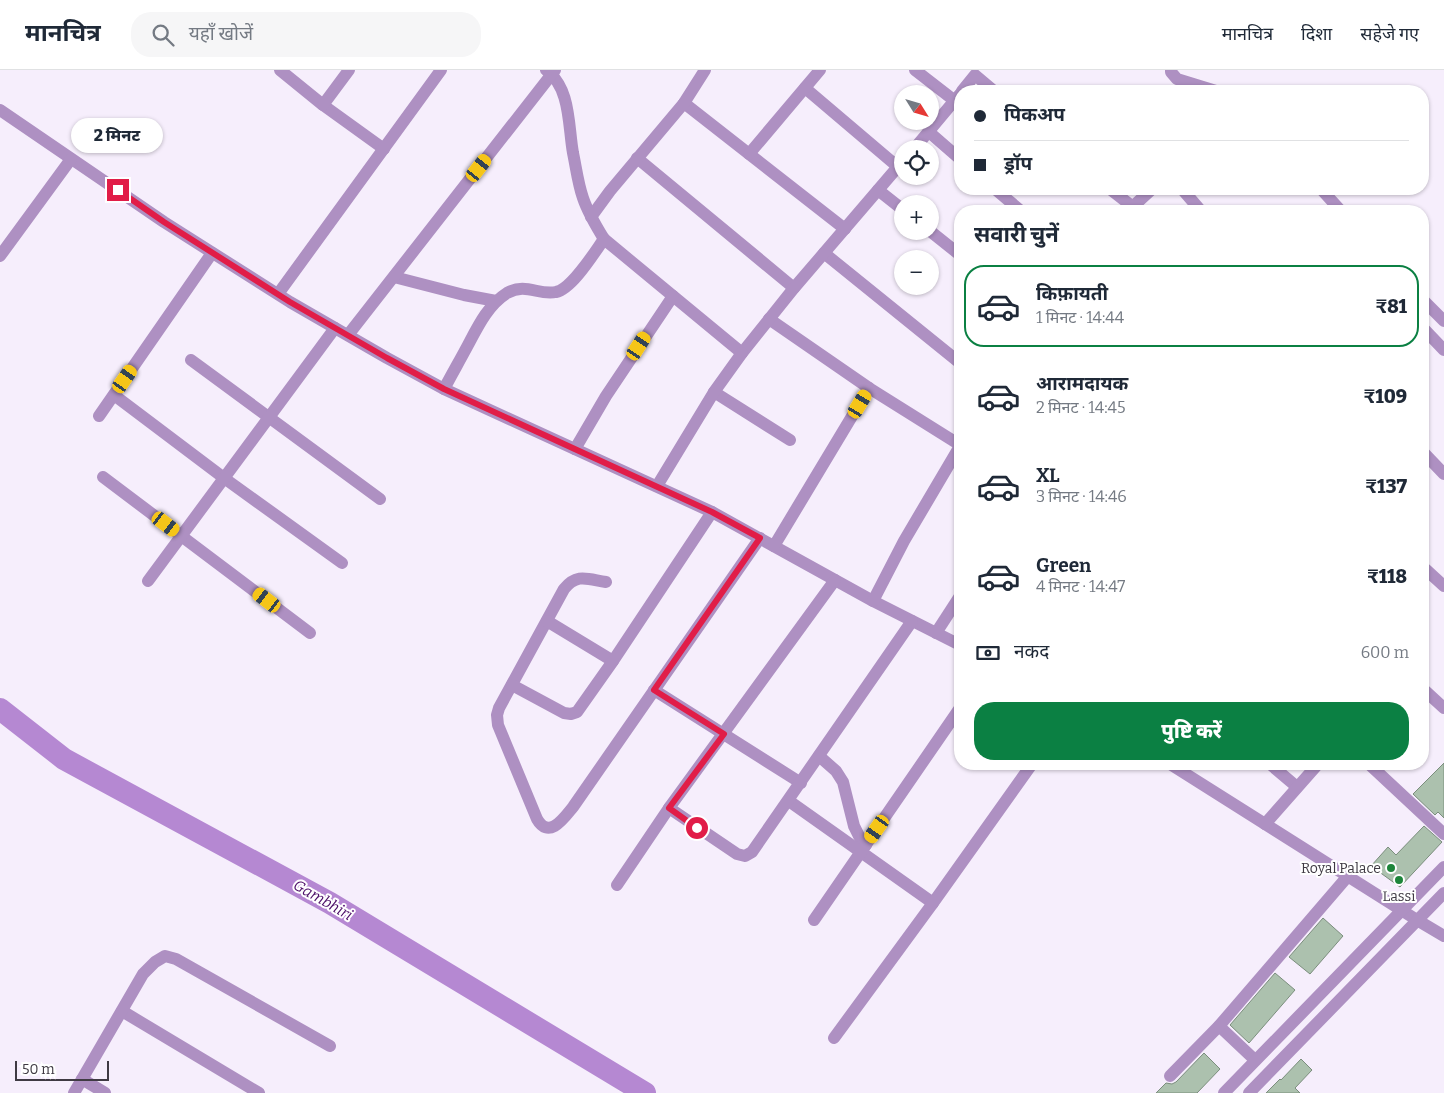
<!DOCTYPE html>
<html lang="hi">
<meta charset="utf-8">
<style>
body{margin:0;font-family:Bitter,"Noto Sans Devanagari",serif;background:#f6f6f7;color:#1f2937;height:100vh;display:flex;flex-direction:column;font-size:19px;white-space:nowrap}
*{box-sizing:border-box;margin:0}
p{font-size:16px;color:#747a83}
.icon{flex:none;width:28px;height:28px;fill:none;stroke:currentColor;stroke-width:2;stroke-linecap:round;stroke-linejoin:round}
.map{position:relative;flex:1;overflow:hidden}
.details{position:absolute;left:954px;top:135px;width:475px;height:565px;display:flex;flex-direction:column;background:#fff;border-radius:20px;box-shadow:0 1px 4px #0004}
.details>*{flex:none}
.hud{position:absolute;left:954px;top:15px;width:475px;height:110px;border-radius:20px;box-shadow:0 1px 4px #0004;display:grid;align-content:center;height:110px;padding:0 20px;background:#fff}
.needle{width:32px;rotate:127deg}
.buttons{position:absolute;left:894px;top:15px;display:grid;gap:10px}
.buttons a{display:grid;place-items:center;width:45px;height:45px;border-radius:50%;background:#fff;box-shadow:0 1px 4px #0004;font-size:25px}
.scale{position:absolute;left:15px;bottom:12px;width:94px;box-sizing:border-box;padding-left:5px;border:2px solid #3f3a43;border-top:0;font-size:14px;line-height:18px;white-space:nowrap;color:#3f3a43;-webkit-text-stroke:4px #fff;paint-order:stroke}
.end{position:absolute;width:22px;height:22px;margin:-11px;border:6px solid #e11d48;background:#fff;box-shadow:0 0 0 2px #fff}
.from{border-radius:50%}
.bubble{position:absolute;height:35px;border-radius:18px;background:#fff;box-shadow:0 1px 4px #0004;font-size:16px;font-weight:800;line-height:35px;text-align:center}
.car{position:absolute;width:15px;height:30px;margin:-15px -8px;border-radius:6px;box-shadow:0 0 4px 1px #0007;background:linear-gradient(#f5c518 24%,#345 0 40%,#f5c518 0 76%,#345 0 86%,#f5c518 0)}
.hud b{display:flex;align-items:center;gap:18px;height:48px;font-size:19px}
.hud b+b{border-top:1px solid #e0e1e3}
.hud i{width:12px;height:12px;background:#1f2937}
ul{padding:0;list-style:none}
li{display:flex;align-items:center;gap:15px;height:82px;margin:0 10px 8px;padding:0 10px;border:2px solid transparent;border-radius:20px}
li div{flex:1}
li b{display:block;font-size:19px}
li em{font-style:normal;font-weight:800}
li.on{border-color:#0b8043}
li>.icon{width:45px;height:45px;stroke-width:1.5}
h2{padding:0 20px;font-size:22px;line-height:60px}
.pay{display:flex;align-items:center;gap:12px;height:55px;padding:0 20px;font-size:19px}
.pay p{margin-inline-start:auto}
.action{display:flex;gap:10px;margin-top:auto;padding:10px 20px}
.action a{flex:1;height:58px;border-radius:20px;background:#0b8043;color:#fff;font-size:20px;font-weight:800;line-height:58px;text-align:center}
header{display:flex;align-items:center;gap:30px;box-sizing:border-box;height:70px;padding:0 25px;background:#fff;border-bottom:1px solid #e0e1e3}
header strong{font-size:24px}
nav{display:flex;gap:28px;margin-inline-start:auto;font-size:18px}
.search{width:350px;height:45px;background:#f6f6f7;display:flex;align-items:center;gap:12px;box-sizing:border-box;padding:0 18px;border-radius:20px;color:#747a83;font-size:19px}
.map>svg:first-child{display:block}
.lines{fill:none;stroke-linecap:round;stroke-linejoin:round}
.river{stroke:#b588d2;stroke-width:22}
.building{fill:#acc1ae;stroke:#7b8e7d}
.minor{stroke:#ae90c2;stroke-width:12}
.route{stroke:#e11d48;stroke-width:6}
.poi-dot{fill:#1d853a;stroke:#fff;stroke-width:2}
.labels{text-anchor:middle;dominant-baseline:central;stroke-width:4;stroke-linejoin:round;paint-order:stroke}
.poi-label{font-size:14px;fill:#3f3a43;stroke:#fff;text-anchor:end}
.water-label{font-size:15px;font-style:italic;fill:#4a0c66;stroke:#fff}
</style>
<header>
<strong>मानचित्र</strong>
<div class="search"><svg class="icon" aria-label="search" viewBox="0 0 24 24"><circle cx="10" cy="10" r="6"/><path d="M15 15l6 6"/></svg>यहाँ खोजें</div>
<nav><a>मानचित्र</a><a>दिशा</a><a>सहेजे गए</a></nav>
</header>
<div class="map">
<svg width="1444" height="1023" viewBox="0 0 1444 1023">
<rect width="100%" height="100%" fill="#f6eefc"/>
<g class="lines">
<polyline class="river" points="0,639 64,689 330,833 645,1023"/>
</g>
<g class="building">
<polygon points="1444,693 1444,748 1438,742 1435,745 1413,724"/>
<polygon points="1424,756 1442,772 1400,817 1371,796 1388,777 1396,785"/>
<polygon points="1323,848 1343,866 1310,904 1289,887"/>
<polygon points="1275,903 1295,920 1249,973 1230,955"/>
<polygon points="1204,983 1220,999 1197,1023 1156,1023 1166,1013 1172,1014 1176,1012"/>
<polygon points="1301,989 1312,1000 1295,1018 1300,1023 1266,1023 1280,1009 1281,1010"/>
</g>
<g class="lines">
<g class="minor">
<polyline points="280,0 323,35 384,79"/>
<path d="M546 0C571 18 568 55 573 83 576 97 578 114 583 128 588 143 596 156 604 169"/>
<polyline points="915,0 955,31"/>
<polyline points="1171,0 1171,2 1177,9 1216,21"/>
<polyline points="805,18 898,97"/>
<polyline points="962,21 975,5 994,21"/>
<polyline points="684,33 845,159"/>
<polyline points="323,35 349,0"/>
<polyline points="0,40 164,152 290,232 387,288 444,319 712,442 873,531 960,575"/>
<polyline points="929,62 960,89"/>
<polyline points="914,79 960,24"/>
<polyline points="749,84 820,0"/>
<polyline points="637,88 794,218"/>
<polyline points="995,119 1021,141"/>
<polyline points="1110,119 1133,137"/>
<polyline points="1182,119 1201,141"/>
<polyline points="1321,119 1341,141"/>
<polyline points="878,120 902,139"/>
<polyline points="1128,141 1152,119"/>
<polyline points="591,147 610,121 684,33 705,0"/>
<polyline points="930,161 960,185"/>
<polyline points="824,183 960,293"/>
<polyline points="0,186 71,89"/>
<polyline points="394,207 464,225 496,231"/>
<polyline points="278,224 441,0"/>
<polyline points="1422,229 1444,251"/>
<polyline points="769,249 869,318 960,375"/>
<polyline points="1422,257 1444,280"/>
<polyline points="348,265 555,0"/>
<polyline points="191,290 380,429"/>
<path d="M444 319C452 304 460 290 468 275 478 256 488 235 507 223 526 212 539 226 556 222 572 219 594 183 604 169L742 283 794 218 902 92"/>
<polyline points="714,322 790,370"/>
<polyline points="114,325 224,408 342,493"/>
<polyline points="99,346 212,183"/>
<polyline points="575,379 606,326 673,226"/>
<polyline points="1422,381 1444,404"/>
<polyline points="103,407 310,563"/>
<polyline points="657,416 714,322 742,283"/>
<polyline points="774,476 869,318"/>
<polyline points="1422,496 1444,516"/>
<polyline points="148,511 335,258"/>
<path d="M606 512C587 509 577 503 564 519L499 638 497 645 498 655 537 749C549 770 564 748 573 737L760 468"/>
<polyline points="873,531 904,471 960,376"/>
<polyline points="547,551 613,591"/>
<polyline points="936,563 960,526"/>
<polyline points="512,615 564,643 571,644 577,642 613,591 712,442"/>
<polyline points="1422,618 1444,638"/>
<polyline points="654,620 801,713"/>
<polyline points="819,686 836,701 843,712 854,756 859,766 866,775"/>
<polyline points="1170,694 1417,850 1444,866"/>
<polyline points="1270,694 1297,717"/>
<polyline points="1369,694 1444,764"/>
<polyline points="789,731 933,833"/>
<polyline points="669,738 737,784 745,786 752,782 912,551"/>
<polyline points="1265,754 1318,694"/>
<polyline points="617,815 669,738 835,510"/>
<polyline points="814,850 960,638"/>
<polyline points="122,941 259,1023"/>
<polyline points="1219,956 1255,990"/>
<polyline points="834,968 933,833 1032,694"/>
<polyline points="1170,1006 1219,956 1348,806"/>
<polyline points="82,1009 105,1023"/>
<polyline points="74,1023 143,904 155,892 165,886 176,889 330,976"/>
<polyline points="1224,1023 1444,797"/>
<polyline points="1249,1023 1444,823"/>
</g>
</g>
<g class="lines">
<polyline class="route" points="118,120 164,152 290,232 387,288 444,319 712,442 760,468 654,620 724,664 669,738 697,758"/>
</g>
<g class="poi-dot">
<circle cx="1391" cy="798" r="5"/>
<circle cx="1399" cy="810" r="5"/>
</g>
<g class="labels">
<g class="poi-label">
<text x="1381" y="798">Royal Palace</text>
<text x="1399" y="826" text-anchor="middle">Lassi</text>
</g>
<g class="water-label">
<text transform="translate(323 830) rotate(30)">Gambhiri</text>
</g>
</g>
</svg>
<div class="buttons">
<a><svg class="needle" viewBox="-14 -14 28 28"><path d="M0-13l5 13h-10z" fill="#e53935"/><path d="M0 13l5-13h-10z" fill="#747a83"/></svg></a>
<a><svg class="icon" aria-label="locate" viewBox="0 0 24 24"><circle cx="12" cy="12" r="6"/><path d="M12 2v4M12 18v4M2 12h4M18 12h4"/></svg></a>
<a>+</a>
<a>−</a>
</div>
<div class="scale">50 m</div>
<i class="end from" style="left:697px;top:758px"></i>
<i class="end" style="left:118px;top:120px"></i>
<div class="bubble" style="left:71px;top:48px;width:92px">2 मिनट</div>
<i class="car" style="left:479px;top:98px;rotate:38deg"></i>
<i class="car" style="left:639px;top:276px;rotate:33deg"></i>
<i class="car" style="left:125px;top:309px;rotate:35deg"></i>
<i class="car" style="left:860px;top:334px;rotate:31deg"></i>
<i class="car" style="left:166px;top:454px;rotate:127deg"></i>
<i class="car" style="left:267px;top:530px;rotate:307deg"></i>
<i class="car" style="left:877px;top:759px;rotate:215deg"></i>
<div class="hud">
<b><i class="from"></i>पिकअप</b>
<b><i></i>ड्रॉप</b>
</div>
<section class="details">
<h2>सवारी चुनें</h2>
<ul>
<li class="on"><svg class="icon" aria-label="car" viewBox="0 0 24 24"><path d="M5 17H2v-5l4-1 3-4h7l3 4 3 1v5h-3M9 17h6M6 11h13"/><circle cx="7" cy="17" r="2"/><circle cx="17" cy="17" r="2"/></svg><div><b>किफ़ायती</b><p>1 मिनट · 14:44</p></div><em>₹81</em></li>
<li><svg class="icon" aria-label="car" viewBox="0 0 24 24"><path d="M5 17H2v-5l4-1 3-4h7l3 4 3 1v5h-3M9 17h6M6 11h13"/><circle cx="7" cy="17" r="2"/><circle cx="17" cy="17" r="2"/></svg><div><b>आरामदायक</b><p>2 मिनट · 14:45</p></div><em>₹109</em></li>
<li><svg class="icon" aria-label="car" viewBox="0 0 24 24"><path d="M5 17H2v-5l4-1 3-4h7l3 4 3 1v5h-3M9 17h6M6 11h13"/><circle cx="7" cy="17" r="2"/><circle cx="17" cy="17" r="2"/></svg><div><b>XL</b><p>3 मिनट · 14:46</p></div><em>₹137</em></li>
<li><svg class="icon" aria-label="car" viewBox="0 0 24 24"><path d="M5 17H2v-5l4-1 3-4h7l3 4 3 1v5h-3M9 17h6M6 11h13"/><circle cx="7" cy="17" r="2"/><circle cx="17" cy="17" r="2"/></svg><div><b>Green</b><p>4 मिनट · 14:47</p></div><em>₹118</em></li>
</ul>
<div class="pay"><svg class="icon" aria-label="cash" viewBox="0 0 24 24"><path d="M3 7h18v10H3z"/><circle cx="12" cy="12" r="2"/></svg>नकद<p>600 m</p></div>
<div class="action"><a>पुष्टि करें</a></div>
</section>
</div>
